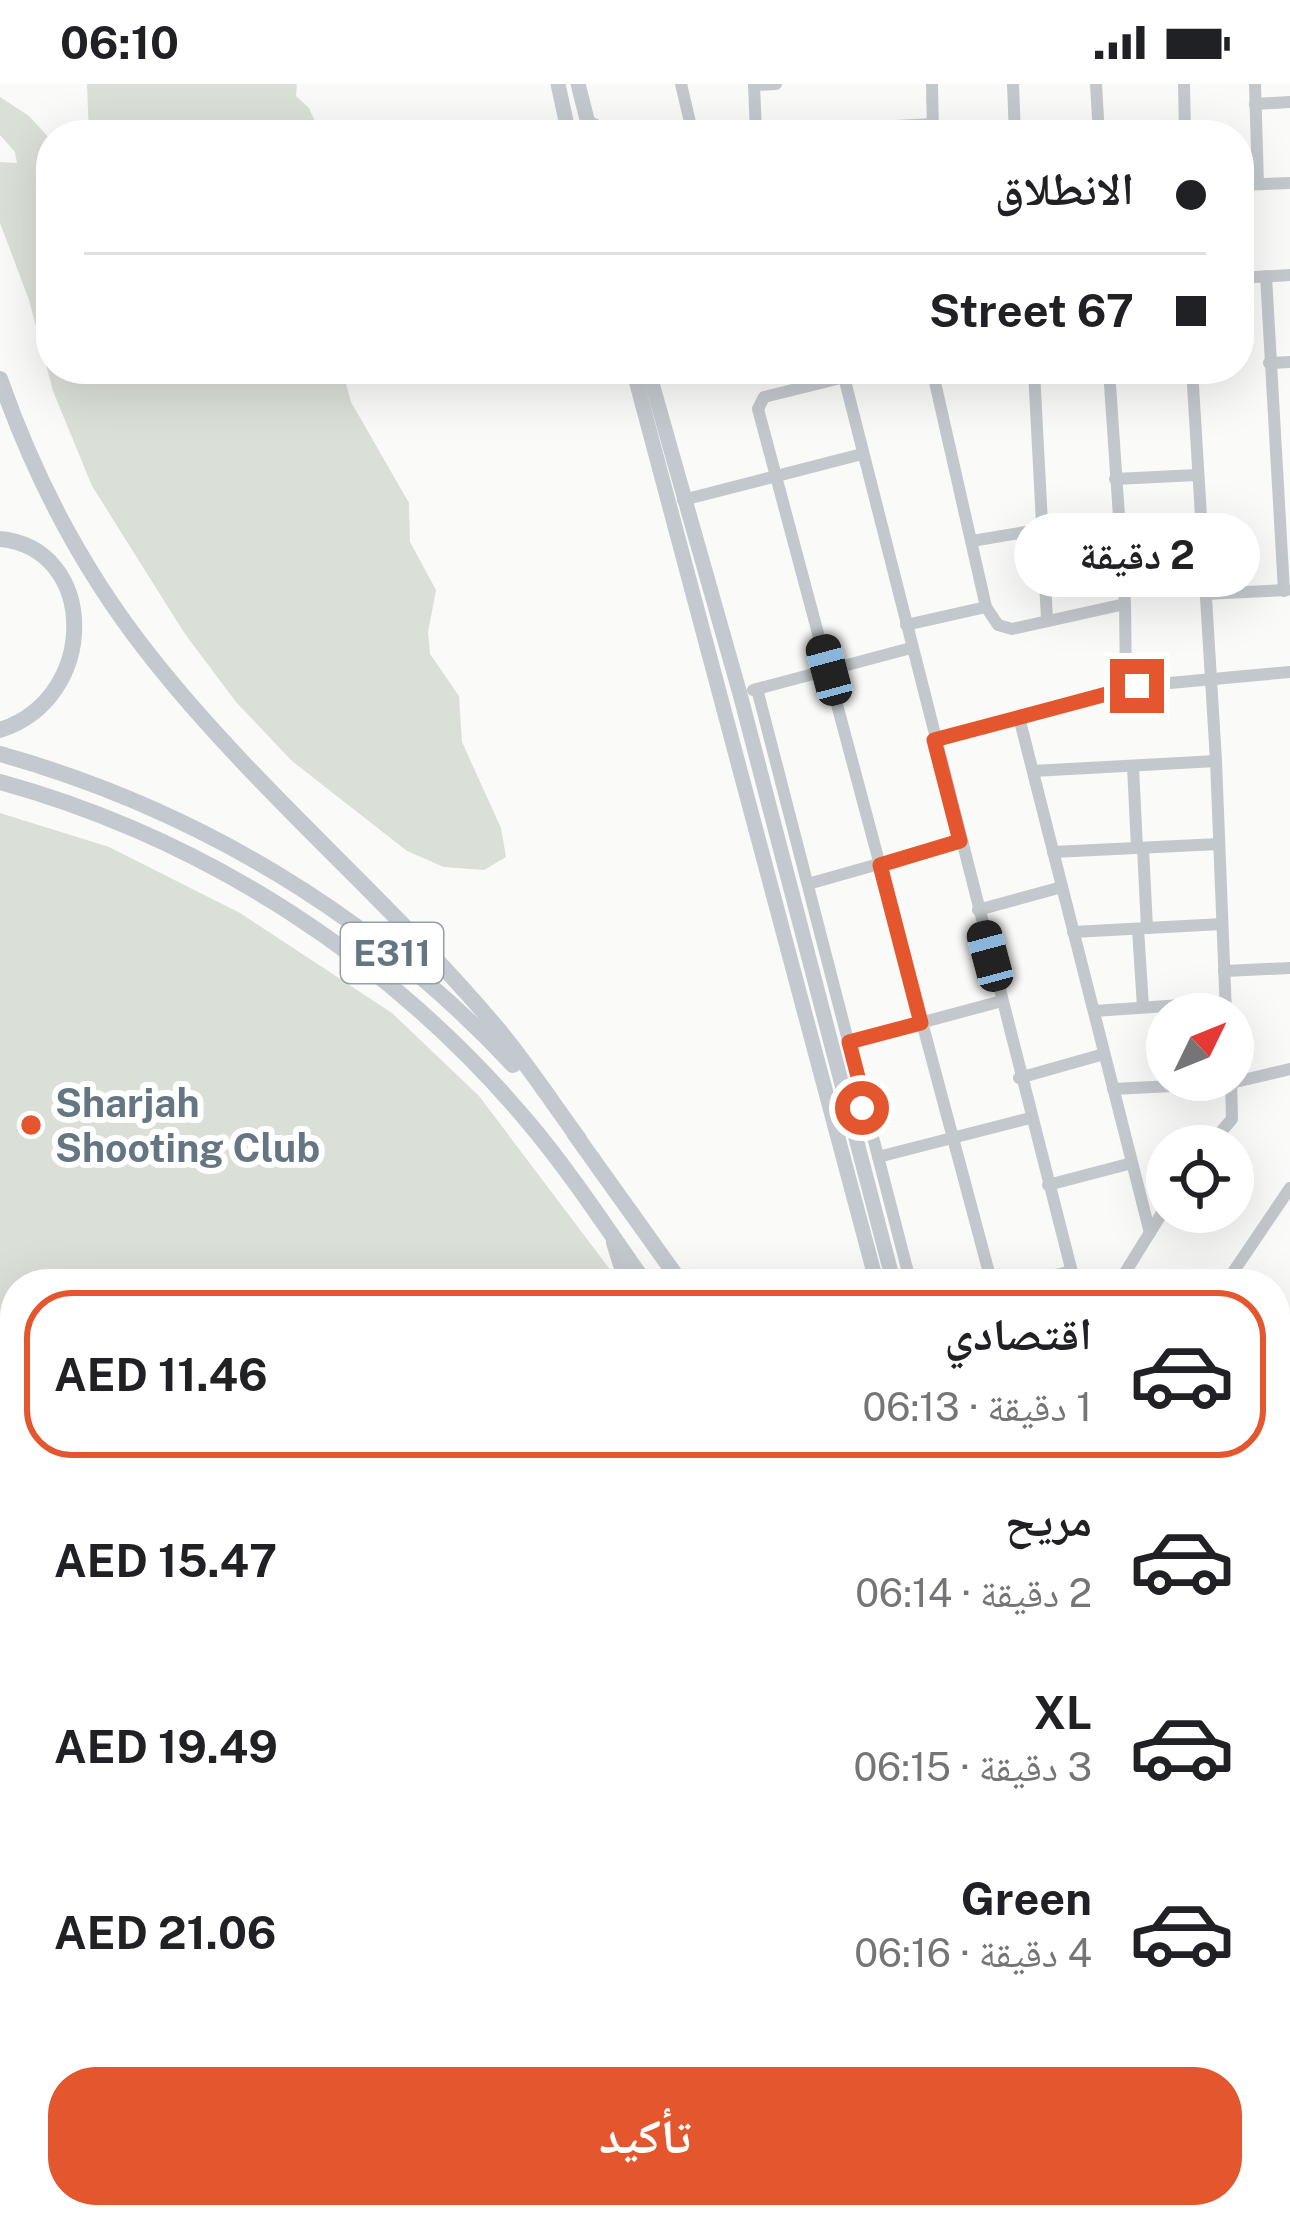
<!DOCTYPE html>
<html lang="ar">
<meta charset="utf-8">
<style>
body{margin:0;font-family:"Public Sans","Noto Naskh Arabic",sans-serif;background:#f6f6f6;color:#202124;direction:rtl;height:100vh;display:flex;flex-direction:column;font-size:45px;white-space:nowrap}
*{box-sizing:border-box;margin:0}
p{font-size:39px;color:#757577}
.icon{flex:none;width:66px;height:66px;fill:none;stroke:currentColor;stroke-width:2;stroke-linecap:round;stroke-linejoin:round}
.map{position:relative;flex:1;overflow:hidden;direction:ltr}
.details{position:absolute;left:0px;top:1185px;width:1290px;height:960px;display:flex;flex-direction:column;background:#fff;border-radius:48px 48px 0 0;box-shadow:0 12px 48px #0002;direction:rtl}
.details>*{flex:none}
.banner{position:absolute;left:36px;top:36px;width:1218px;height:264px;border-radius:48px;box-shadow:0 12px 48px #0002;direction:rtl;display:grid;align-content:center;height:264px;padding:0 48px;background:#fff}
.needle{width:78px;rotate:47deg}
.tools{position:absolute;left:1146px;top:909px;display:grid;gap:24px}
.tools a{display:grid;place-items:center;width:108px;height:108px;border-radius:50%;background:#fff;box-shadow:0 12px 48px #0002;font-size:60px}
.end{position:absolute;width:54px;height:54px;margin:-27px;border:15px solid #e4572e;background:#fff;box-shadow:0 0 0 6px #fff}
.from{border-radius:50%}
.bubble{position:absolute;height:84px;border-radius:42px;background:#fff;box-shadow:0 12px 48px #0002;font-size:39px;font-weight:700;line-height:84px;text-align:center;direction:rtl}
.car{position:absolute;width:36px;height:72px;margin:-36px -18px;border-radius:15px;box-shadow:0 0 9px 3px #0007;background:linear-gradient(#222 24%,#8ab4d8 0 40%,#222 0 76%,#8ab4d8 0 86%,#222 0)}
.banner b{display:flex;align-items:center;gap:42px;height:114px;font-size:45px}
.banner b+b{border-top:3px solid #e0e0e0}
.banner i{width:30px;height:30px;background:#202124}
ul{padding:21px 0 0;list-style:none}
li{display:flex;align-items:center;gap:36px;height:168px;margin:0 24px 18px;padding:0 24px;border:6px solid transparent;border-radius:48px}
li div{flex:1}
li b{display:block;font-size:45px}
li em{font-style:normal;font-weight:700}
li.selected{border-color:#e4572e}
li>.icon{width:108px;height:108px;stroke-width:1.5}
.button{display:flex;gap:24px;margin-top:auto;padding:24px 48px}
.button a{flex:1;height:138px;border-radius:48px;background:#e4572e;color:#fff;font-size:48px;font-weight:700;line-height:138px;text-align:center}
.status{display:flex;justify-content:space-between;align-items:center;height:84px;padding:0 60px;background:#fff;direction:ltr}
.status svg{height:33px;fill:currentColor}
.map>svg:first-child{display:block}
.green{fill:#dadfd7}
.water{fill:#bbc7cb}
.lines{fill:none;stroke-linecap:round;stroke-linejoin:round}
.minor{stroke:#c3c8cc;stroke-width:12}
.major{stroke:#c3c9ce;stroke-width:15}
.highway{stroke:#c3c9ce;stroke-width:16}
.route{stroke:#e4572e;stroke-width:15}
.poi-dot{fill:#e4572e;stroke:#fff;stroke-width:4.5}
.labels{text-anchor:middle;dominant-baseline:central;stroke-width:12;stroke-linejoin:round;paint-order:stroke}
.shield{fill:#fff;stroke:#939fa8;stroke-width:3}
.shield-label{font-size:36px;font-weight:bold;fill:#657683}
.poi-label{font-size:39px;font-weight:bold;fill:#657683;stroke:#fff;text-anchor:start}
</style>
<div class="status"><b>06:10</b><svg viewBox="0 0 49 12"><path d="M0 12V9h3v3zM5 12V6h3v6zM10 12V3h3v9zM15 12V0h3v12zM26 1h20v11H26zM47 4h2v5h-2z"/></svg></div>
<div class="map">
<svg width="1290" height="2145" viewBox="0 0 1290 2145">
<rect width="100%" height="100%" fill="#fafaf8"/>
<g class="green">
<polygon points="87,0 297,0 296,12 309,24 321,51 89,51"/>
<polygon points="0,13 29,32 51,56 51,285 342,285 351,318 409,419 410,458 436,506 428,548 430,570 459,612 462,658 501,744 506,773 484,786 444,783 407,767 292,677 236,618 185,550 92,402 53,307 29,216 0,139 0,78 17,79 15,68 0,51"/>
<polygon points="0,729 109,763 240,829 392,929 479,1012 621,1200 15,1200 15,2130 852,2130 856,2145 0,2145"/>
</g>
<polygon class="water" points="12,1765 15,1766 15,1863 0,1867 0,1769"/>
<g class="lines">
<g class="minor">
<polyline points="681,0 693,51"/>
<polyline points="754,0 756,49"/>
<polyline points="932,0 933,51"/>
<polyline points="1013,0 1015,51"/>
<polyline points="1096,0 1099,51"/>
<polyline points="1184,0 1185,51"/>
<polyline points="1255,0 1258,100"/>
<polyline points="754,1 776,0"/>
<polyline points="1255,20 1290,18"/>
<polyline points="588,37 598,42 603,51"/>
<polyline points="728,51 933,40"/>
<polyline points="1239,101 1290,99"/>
<polyline points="1266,192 1284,507"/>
<polyline points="1239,194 1290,191"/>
<polyline points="1269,279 1290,278"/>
<polyline points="842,285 1075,1200"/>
<polyline points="932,285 986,523 998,541 1012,545 1125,520"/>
<polyline points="1192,285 1216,677 1226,930"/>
<polyline points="1109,286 1125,520 1126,603"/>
<polyline points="1034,287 1047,535"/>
<polyline points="845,293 764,313 758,325 992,1200"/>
<polyline points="934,293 1051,285"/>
<polyline points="1115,395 1197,391"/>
<polyline points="683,416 862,370"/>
<polyline points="972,457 1043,445"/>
<polyline points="1205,510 1287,506"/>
<polyline points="906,541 986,523"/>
<polyline points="757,605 911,1200"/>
<polyline points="753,606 911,564"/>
<polyline points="1019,633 1150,1149"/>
<polyline points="935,656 1126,603 1290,588"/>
<polyline points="1133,683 1137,764"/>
<polyline points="1033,687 1216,677"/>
<polyline points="1143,764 1147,844"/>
<polyline points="1053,768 1219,760"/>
<polyline points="808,800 960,757"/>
<polyline points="978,826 1062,803"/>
<polyline points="1138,845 1143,923"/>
<polyline points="1073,848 1222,840"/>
<polyline points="1224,887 1290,884"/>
<polyline points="1094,927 1225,918"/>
<polyline points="849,958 1002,917"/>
<polyline points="1019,994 1104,970"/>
<polyline points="1113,1005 1231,999 1290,985"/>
<polyline points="1209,1062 1232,1035 1231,996"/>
<polyline points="878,1073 1030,1034"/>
<polyline points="1048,1101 1132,1079"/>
<polyline points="612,1159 625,1200"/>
<polyline points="1024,1200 1071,1187"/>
<polyline points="1118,1200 1167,1121"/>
<polyline points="1225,1200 1290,1104"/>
<polyline points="1275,1432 1290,1379"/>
<polyline points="1275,1538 1290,1461"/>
<polyline points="1275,1628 1290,1674"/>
<polyline points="1275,1698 1290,1732"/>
<polyline points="916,2130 920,2145"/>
</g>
<g class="major">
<polyline points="558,0 569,51"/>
<polyline points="578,0 591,51"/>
<polyline points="633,285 877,1200"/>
<polyline points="648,285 740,610 894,1200"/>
<polyline points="848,1028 866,1024"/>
<polyline points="1275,1730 1290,1753"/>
<polyline points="1275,1764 1290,1788"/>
<polyline points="1275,1938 1290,1949"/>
<polyline points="1275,2091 1290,2081"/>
<polyline points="1103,2130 1107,2145"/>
<polyline points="1195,2145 1197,2130"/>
<polyline points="1224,2145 1231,2130"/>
</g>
<g class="highway">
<path d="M0 295C35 395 85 490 151 573 256 706 389 815 498 945 527 980 552 1018 579 1055"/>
<path d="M0 455C98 464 100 614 0 646"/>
<path d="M0 670C196 725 374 832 513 981"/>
<path d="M0 698C206 755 391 875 528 1038 571 1089 607 1145 646 1200"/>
<polyline points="574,1049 682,1200"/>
<polyline points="1275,2074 1290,2097"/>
<polyline points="1275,2125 1288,2145"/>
</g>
</g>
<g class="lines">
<polyline class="route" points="862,1024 866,1024 849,958 921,939 880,781 960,757 934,656 1137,602"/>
</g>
<circle class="poi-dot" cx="31" cy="1041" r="12"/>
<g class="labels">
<rect class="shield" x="341" y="839" width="102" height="60" rx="9"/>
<g class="shield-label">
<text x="392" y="869">E311</text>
</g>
<g class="poi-label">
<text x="55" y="1019">Sharjah<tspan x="55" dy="45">Shooting Club</tspan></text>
</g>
</g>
</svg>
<div class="tools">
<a><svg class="needle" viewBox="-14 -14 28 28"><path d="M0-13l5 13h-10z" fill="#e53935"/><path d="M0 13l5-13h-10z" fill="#757577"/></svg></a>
<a><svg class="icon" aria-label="locate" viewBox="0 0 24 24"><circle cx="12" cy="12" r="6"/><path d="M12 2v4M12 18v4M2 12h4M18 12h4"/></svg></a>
</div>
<i class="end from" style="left:862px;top:1024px"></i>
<i class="end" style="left:1137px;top:602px"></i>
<div class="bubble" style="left:1014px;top:429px;width:246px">2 دقيقة</div>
<i class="car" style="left:829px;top:586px;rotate:345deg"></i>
<i class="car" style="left:990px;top:872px;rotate:345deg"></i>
<div class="banner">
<b><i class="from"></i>الانطلاق</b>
<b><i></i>Street 67</b>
</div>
<section class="details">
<ul>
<li class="selected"><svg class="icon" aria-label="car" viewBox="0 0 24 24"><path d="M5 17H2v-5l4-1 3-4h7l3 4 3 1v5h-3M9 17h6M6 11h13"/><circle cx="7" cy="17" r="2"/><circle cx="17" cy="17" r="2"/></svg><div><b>اقتصادي</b><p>1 دقيقة · 06:13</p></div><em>AED 11.46</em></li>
<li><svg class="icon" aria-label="car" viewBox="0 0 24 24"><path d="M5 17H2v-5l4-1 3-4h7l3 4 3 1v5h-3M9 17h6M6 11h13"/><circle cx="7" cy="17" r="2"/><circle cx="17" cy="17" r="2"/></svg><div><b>مريح</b><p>2 دقيقة · 06:14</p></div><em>AED 15.47</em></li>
<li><svg class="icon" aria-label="car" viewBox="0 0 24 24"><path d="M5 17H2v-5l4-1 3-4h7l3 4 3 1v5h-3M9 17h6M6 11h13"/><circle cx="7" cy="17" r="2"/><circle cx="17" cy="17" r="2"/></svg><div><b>XL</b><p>3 دقيقة · 06:15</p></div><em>AED 19.49</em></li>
<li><svg class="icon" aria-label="car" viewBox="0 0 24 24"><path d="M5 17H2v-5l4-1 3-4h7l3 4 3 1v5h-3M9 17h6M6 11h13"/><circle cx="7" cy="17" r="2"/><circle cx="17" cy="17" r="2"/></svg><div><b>Green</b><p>4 دقيقة · 06:16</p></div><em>AED 21.06</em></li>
</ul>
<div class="button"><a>تأكيد</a></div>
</section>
</div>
